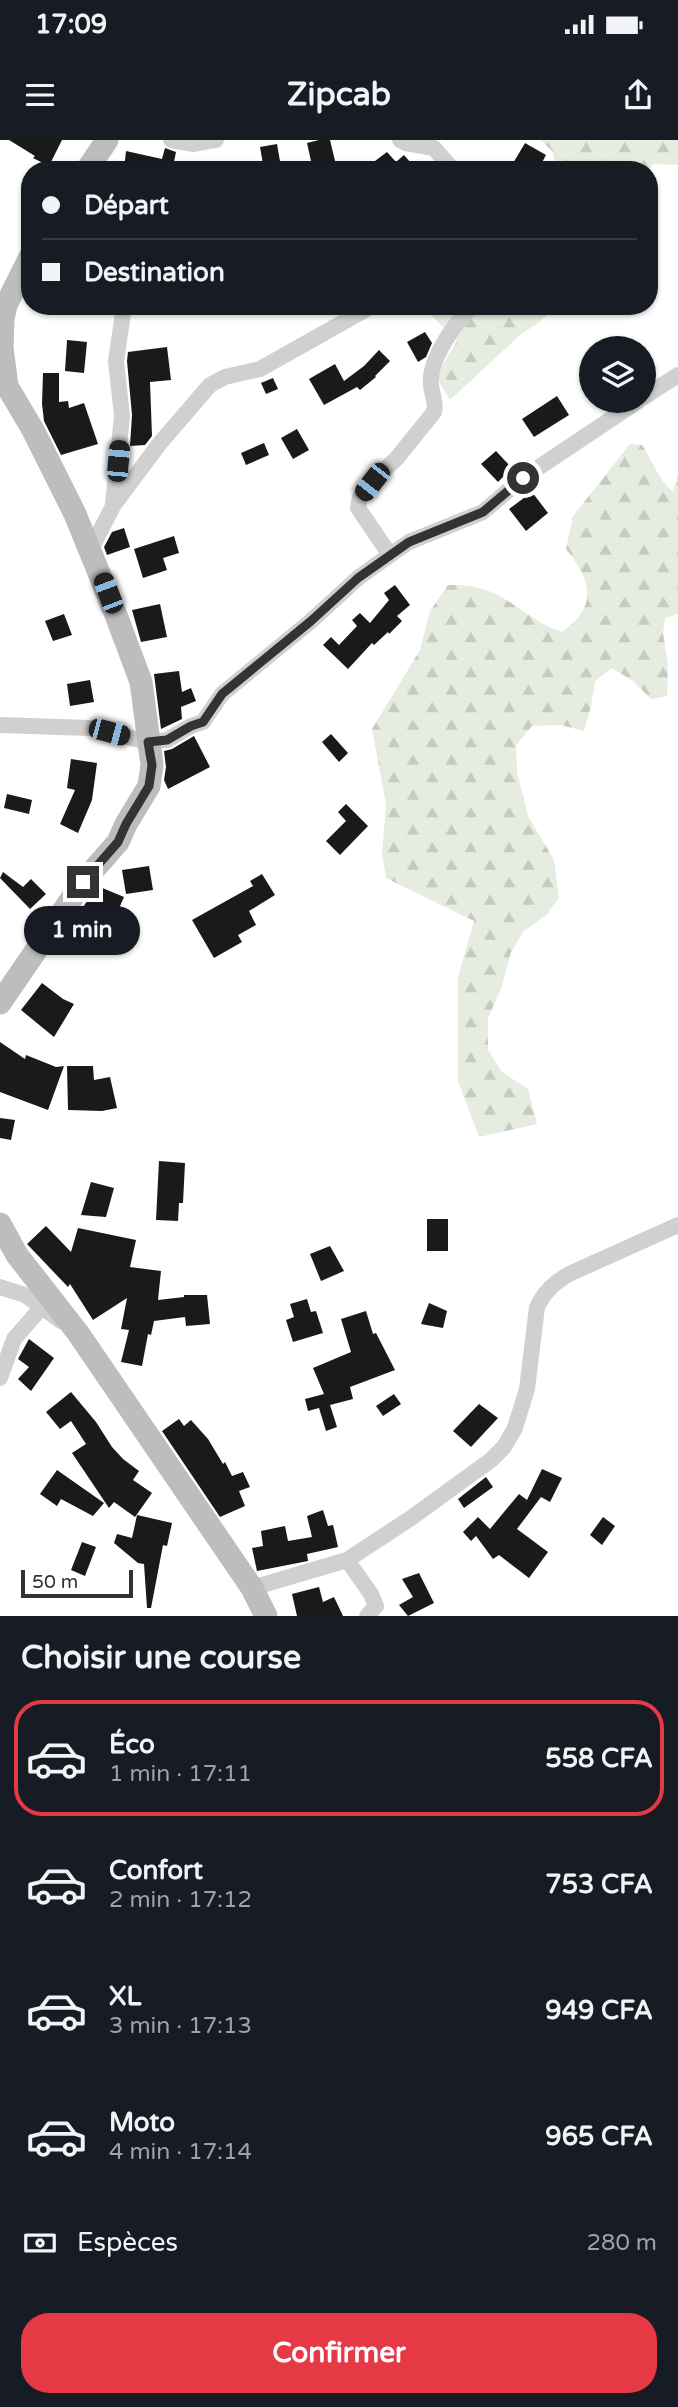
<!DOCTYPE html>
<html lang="fr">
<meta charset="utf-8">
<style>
body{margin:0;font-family:"Varela Round",sans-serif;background:#20242c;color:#f1f3f6;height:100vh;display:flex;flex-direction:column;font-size:26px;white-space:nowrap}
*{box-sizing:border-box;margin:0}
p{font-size:23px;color:#9ea1a6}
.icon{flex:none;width:38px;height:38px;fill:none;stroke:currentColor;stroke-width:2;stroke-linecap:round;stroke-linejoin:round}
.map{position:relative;height:1476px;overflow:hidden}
.drawer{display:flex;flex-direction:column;background:#171b24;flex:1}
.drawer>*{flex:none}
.banner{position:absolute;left:21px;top:21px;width:637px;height:154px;border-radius:28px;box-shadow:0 2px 5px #0004;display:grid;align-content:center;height:154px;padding:0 21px;background:#171b24}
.fabs{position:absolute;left:579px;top:196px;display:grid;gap:14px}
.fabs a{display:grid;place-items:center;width:77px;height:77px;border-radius:50%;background:#171b24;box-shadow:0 2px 5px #0004;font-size:35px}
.scale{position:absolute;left:21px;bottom:18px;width:112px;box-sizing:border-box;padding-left:7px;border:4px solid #333;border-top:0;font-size:19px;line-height:24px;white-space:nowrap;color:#333;-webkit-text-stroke:5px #fff;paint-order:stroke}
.end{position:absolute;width:32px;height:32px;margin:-16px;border:9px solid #333;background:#fff;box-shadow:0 0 0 4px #fff}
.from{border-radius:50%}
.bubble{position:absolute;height:49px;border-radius:24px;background:#171b24;box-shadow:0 2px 5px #0004;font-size:23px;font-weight:700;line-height:49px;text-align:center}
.car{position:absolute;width:21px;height:42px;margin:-21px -10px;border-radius:9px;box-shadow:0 0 5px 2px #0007;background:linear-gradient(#222 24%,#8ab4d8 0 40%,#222 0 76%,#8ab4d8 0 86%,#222 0)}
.banner b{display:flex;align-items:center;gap:24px;height:66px;font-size:26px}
.banner b+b{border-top:2px solid #363941}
.banner i{width:18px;height:18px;background:#f1f3f6}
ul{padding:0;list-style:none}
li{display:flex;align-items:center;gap:21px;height:116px;margin:0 14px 10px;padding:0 7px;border:4px solid transparent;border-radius:28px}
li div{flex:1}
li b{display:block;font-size:26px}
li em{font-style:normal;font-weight:700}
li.selected{border-color:#e63946}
li>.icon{width:63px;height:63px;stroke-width:1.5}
h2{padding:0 21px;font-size:32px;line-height:84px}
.pay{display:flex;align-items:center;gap:18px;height:77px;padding:0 21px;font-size:26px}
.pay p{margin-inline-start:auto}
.cta{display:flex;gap:14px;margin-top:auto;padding:14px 21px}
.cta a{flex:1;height:80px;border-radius:28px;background:#e63946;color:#fff;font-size:28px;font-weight:700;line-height:80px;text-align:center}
.status{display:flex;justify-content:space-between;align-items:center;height:49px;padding:0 35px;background:#171b24;direction:ltr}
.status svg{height:19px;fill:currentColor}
header{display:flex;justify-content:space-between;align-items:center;height:91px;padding:0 21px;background:#171b24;font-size:32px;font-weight:700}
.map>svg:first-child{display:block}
.forest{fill:url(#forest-firs)}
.building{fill:#1a1a1a}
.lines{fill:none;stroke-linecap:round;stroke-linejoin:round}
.minor{stroke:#d0d0d0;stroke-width:16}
.secondary{stroke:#bdbdbd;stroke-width:23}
.route{stroke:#333;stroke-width:9}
</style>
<div class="status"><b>17:09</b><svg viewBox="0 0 49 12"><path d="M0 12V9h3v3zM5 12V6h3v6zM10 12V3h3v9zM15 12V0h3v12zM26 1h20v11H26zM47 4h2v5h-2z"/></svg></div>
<header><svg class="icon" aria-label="menu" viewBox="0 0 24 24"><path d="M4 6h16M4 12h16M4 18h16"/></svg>Zipcab<svg class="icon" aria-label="share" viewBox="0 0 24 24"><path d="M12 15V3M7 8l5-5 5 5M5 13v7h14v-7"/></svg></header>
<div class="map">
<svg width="678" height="1476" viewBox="0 0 678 1476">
<defs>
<pattern id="forest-firs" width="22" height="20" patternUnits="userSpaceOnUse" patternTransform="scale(1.75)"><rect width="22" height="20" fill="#e6ecdf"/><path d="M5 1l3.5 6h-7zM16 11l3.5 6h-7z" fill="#c6cbc0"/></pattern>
</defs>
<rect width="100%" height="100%" fill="#fff"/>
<g class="forest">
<polygon points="541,0 678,0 678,25 653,24 648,30 555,30 553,12"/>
<polygon points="422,166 555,166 541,181 520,195 450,260 436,236 457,201"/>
<path d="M678 303V474L665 478 663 493 668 525 667 556 651 559 633 541 612 528 595 541 591 566 584 591 561 585 532 586 516 605 517 633 528 676 554 720 559 758 546 775 523 792 511 812 501 849 488 878V910L502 932 528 949 537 984 479 997 458 941V837L474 781 386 738 382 713 386 665 372 589 420 510 430 471 448 445C506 443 514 475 562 492 599 466 591 440 566 409L573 376 630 304 642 305C653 321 658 340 673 352L678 334Z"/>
</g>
<g class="building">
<polygon points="9,0 62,0 49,26 33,18 35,16"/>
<polygon points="319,0 330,0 336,25 313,30 307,3"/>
<polygon points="525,3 546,15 538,30 509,30"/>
<polygon points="277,4 281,27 264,30 260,7"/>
<polygon points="165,8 176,12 174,22 188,25 187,30 124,30 126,11 162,19"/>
<polygon points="387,12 396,22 404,15 417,30 363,30"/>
<polygon points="425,192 432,203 426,217 418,222 407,202"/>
<polygon points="67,200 87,202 84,233 65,231"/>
<polygon points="167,207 171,240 150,242 152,296 145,305 130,306 132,275 127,221 128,212"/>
<polygon points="379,210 390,221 375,236 376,237 360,250 357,247 324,265 309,239 335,224 344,241 364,226"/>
<polygon points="43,233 59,233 59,262 68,261 69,268 84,263 98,304 61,315 44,281 42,264"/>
<polygon points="273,238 278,249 266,254 261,243"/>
<polygon points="557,256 569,275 534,297 522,279"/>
<polygon points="297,289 309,310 293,319 281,298"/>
<polygon points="264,303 269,315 246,325 241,313"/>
<polygon points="496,311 512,328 498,342 481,324"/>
<polygon points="532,352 548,373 526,391 509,369"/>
<polygon points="124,388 130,407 107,415 104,407 112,392"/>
<polygon points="174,396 179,413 163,418 167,430 143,438 134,409"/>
<polygon points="395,445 410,465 397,476 402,481 389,494 388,492 374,505 372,503 348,529 323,505 331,497 339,505 357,486 352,480 360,473 370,483 389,460 384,453"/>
<polygon points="160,464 167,497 141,502 132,470"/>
<polygon points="64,474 72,495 53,501 45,481"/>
<polygon points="179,531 182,552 191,548 196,561 181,567 182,579 161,589 154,534"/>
<polygon points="90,540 94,562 70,566 67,544"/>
<polygon points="331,594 348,613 339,622 322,602"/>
<polygon points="194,596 210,627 168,649 164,640 166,627 164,611 172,609"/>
<polygon points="71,619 97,623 92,660 78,693 60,684 75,650 67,648"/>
<polygon points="7,654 32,660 29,674 4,668"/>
<polygon points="346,664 368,686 340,715 326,701 346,681 338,672"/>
<polygon points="149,726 153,750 126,754 122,730"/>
<polygon points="3,732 23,747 31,739 46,754 30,769 0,738"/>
<polygon points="262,734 275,755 249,771 256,785 238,795 242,802 214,818 192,780 253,746 250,741"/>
<polygon points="100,747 124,757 114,780 92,806 73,791 89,770 83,767 95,750 99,752"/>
<polygon points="42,843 63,859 74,864 54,897 21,870"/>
<polygon points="0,902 25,919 26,915 56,927 64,926 48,970 0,952"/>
<polygon points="67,926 93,926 94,940 110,937 117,968 102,971 68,970"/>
<polygon points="0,978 15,980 11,1000 0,998"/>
<polygon points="159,1021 185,1023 183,1063 179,1063 178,1081 156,1080"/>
<polygon points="91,1042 114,1048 106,1077 81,1075"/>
<rect x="427" y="1079" width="21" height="32"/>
<polygon points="46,1086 71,1112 78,1088 136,1100 130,1127 161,1131 158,1160 184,1157 184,1155 207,1155 210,1184 186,1186 185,1177 154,1181 151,1195 148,1194 142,1226 121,1222 129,1190 121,1189 127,1158 93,1180 70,1144 68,1147 27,1104"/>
<polygon points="330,1106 344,1131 321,1141 310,1114"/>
<polygon points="307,1159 311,1172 316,1171 323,1193 293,1202 286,1180 294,1177 290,1164"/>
<polygon points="429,1163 447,1171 443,1188 421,1184"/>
<polygon points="366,1171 373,1194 376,1193 395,1230 350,1247 353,1259 330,1265 337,1287 326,1291 319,1268 308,1271 305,1259 324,1254 313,1228 351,1212 341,1179"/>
<polygon points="29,1199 54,1218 31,1251 18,1239 29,1227 18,1219"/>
<polygon points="71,1252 96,1282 112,1307 123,1319 139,1331 133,1340 152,1353 135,1377 114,1362 109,1368 72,1313 86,1304 71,1281 60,1289 46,1272"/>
<polygon points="394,1254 401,1264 383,1276 376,1266"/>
<polygon points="479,1264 498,1278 471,1307 453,1291"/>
<polygon points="179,1279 184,1286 191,1280 208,1299 223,1324 225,1322 232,1336 243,1332 250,1347 239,1351 245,1366 220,1377 162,1291"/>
<polygon points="542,1329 562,1338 550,1362 541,1357 517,1389 548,1412 529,1438 499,1415 493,1419 476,1396 471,1401 463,1392 478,1377 490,1389 519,1354 527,1360"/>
<polygon points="57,1330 104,1363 93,1376 61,1359 57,1366 40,1354"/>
<polygon points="486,1337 493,1347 464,1368 458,1359"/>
<polygon points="323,1370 328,1386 333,1385 338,1407 307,1414 308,1421 257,1431 252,1408 263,1406 261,1391 285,1386 288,1401 312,1397 307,1376"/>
<polygon points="137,1375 172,1383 167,1406 163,1405 151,1468 147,1468 144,1424 138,1423 114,1403 117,1394 132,1398"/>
<polygon points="603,1377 615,1386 602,1405 590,1395"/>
<polygon points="82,1402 96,1407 85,1436 71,1430"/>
<polygon points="419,1433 434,1463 408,1476 399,1465 413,1457 402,1439"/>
<polygon points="319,1447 323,1462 334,1457 343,1476 297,1476 292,1454"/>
</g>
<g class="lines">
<g class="minor">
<polyline points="171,0 194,4 216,0"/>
<polyline points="400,0 406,3 434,8 453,30"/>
<polyline points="644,257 678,235"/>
<polyline points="113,364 122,276 116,221 124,166"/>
<polyline points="91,409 113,366 160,303 210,245 225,237 260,229 372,166"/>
<path d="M390 415 358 368 360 357 372 342 397 318 434 272C437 262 431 254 431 244 428 222 456 179 474 166"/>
<polyline points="0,585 90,588 148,602 167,600 191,586 203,582 222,554 311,481 358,438 390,415 409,402 483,372 523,338 638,261"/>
<polyline points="0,1147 25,1155 61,1181"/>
<polyline points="0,1238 14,1199 42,1167"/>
<polyline points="347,1420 371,1454 376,1466 367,1476"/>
<path d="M252 1448 347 1420 411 1378 491 1320 504 1307 515 1288 527 1249 537 1167C545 1151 554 1143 569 1134L678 1085"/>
</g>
<g class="secondary">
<polyline points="87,30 107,0"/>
<polyline points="0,863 83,742 118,702 126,684 149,646 152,625 141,542 116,475 75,374 33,290 7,246 2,208 3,179 6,165 30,117"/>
<polyline points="0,1084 17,1115 78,1193 252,1448 266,1476"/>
</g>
</g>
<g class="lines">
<polyline class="route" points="83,742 118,702 126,684 149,646 152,625 148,602 167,600 191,586 203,582 222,554 311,481 358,438 409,402 483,372 523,338"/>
</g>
</svg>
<div class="fabs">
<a><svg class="icon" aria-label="layers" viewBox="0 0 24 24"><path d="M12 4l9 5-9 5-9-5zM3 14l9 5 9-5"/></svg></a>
</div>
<div class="scale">50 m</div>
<i class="end from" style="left:523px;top:338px"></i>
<i class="end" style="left:83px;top:742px"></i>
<div class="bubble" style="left:24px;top:766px;width:116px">1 min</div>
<i class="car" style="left:118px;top:321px;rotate:5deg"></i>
<i class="car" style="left:372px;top:342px;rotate:218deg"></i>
<i class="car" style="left:108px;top:453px;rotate:339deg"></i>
<i class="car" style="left:109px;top:592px;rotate:105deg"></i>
<div class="banner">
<b><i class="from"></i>Départ</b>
<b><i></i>Destination</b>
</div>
</div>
<section class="drawer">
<h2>Choisir une course</h2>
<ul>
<li class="selected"><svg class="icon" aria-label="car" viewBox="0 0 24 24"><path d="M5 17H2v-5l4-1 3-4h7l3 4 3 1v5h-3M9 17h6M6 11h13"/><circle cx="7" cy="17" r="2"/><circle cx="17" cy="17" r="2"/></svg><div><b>Éco</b><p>1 min · 17:11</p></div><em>558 CFA</em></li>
<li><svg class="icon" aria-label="car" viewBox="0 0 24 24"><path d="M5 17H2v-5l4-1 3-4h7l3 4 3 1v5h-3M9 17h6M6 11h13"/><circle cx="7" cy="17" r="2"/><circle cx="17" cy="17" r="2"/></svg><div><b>Confort</b><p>2 min · 17:12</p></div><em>753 CFA</em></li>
<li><svg class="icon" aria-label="car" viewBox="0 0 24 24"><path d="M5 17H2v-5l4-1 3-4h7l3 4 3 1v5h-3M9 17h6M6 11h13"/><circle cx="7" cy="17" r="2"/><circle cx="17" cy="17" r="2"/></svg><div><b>XL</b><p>3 min · 17:13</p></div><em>949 CFA</em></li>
<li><svg class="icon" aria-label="car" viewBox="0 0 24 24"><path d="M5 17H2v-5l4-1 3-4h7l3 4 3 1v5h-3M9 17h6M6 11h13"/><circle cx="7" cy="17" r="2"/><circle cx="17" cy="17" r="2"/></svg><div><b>Moto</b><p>4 min · 17:14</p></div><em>965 CFA</em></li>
</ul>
<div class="pay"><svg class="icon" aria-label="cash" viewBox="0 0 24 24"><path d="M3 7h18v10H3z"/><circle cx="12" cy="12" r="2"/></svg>Espèces<p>280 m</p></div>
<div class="cta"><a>Confirmer</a></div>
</section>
